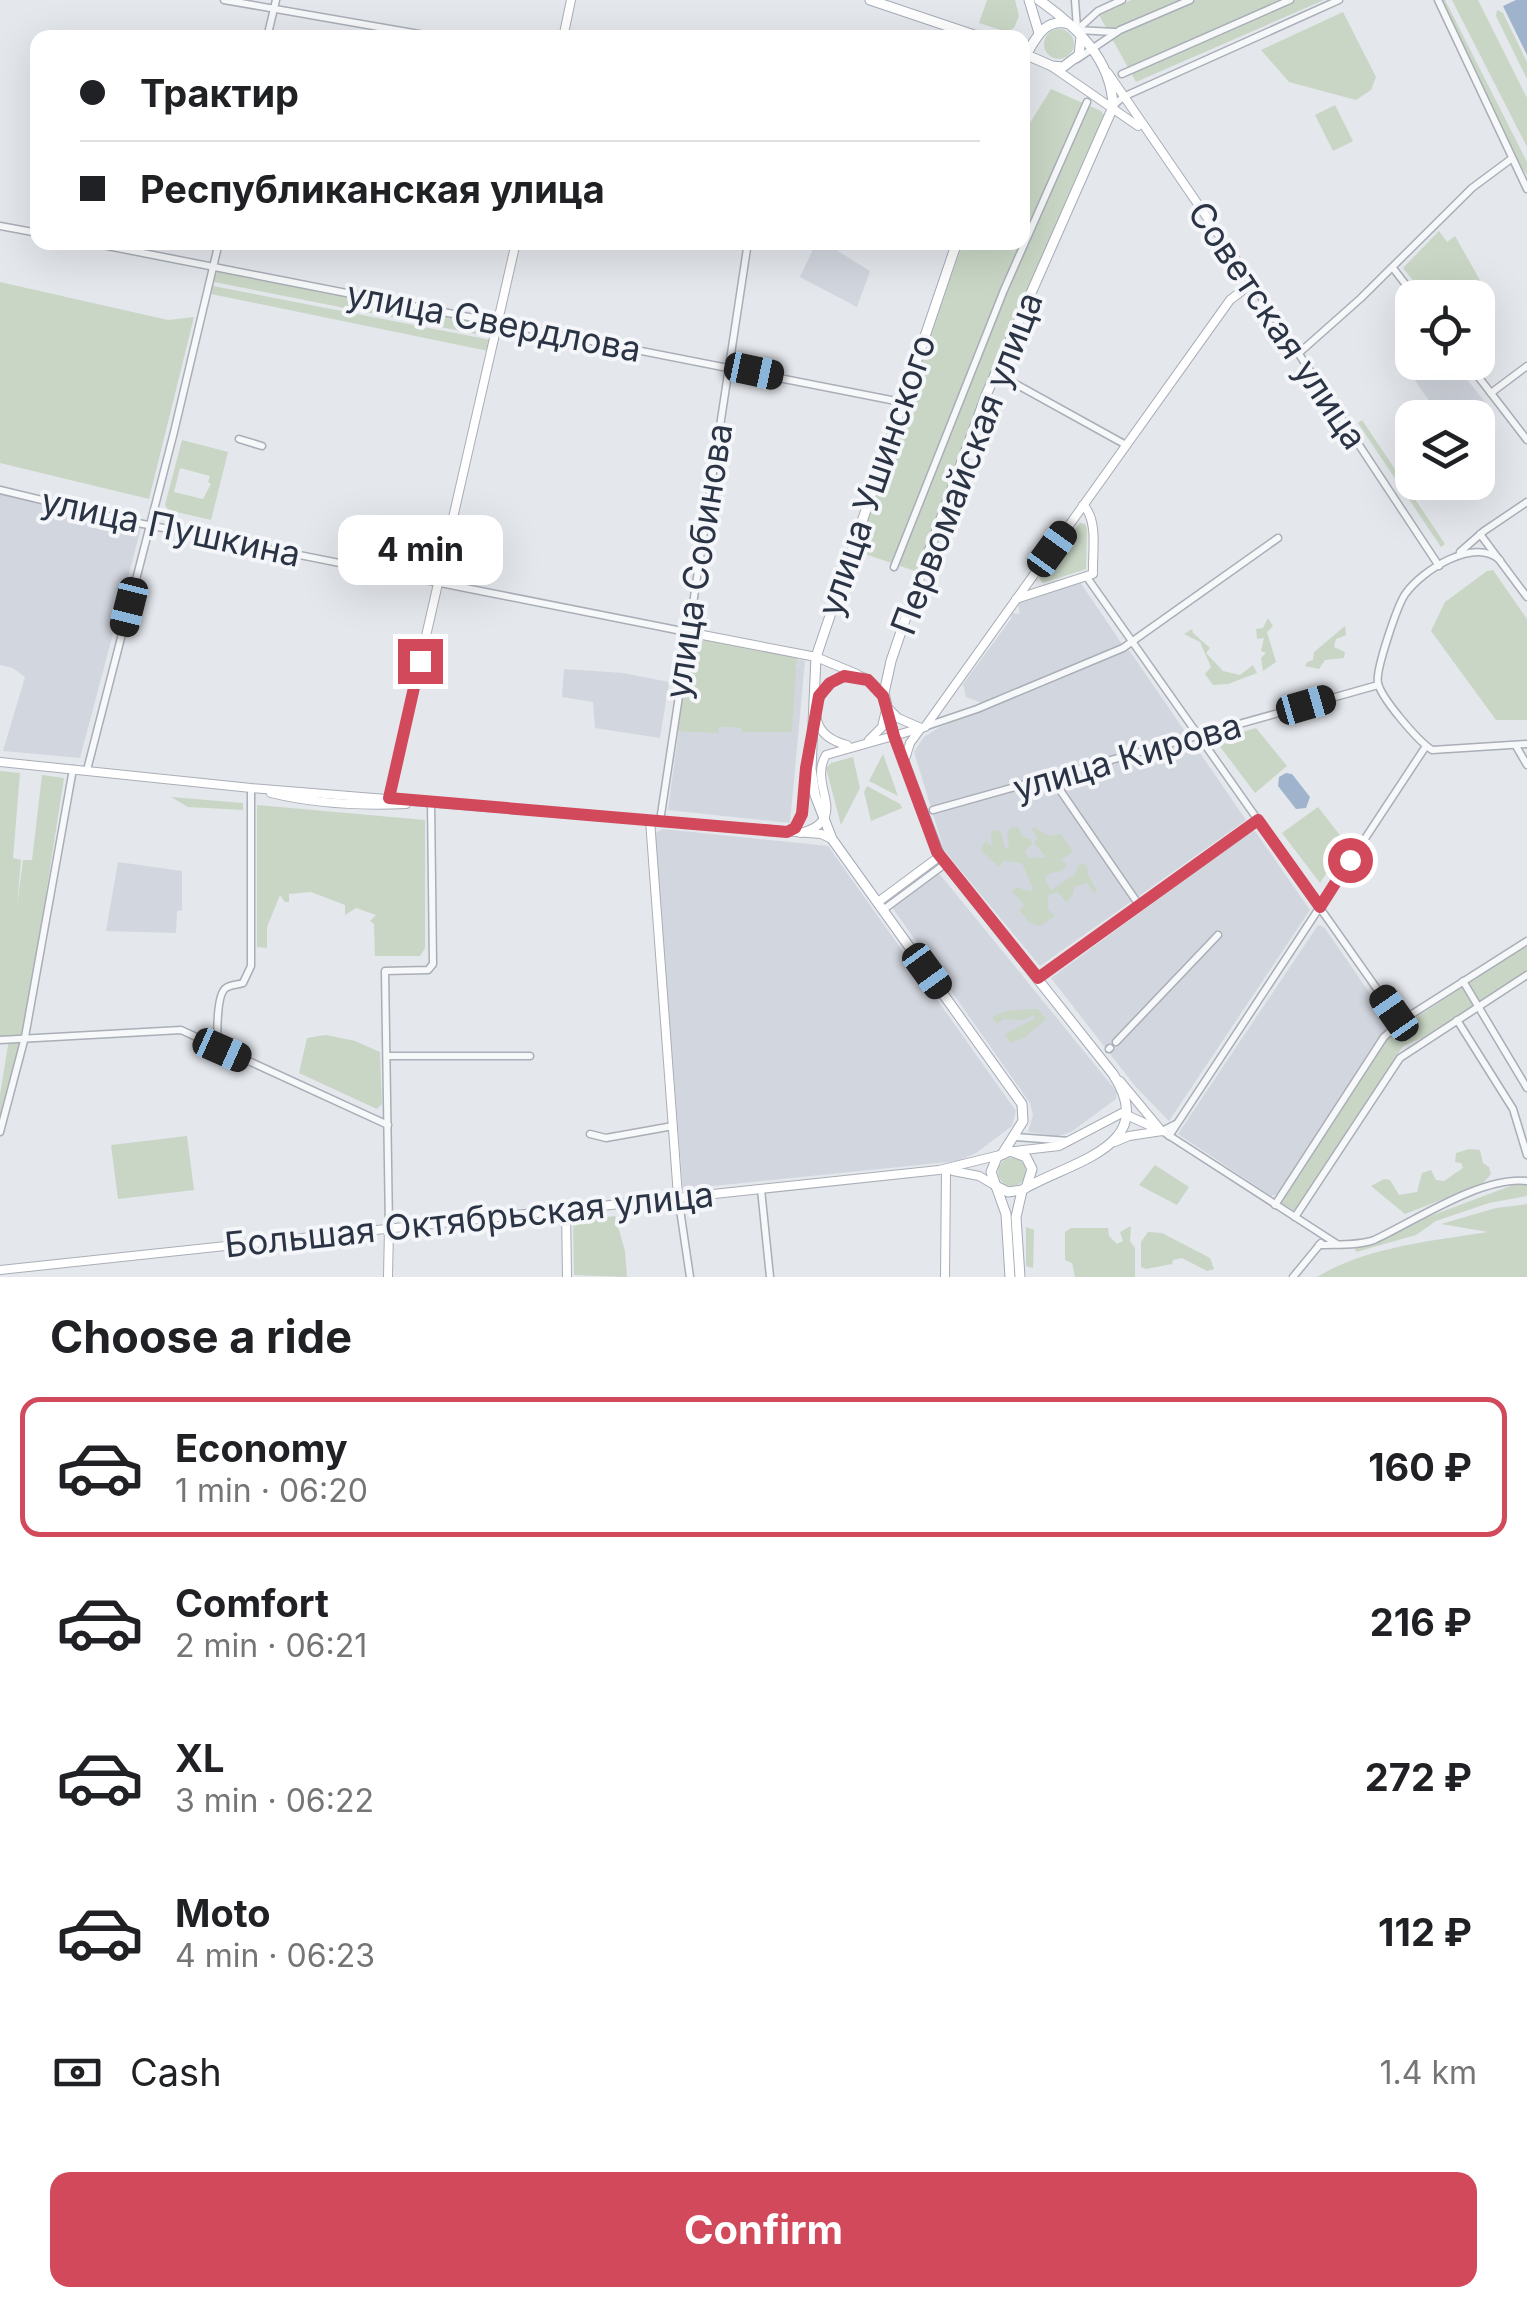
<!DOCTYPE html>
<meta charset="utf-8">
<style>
body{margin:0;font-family:Inter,sans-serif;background:#f6f6f6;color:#202124;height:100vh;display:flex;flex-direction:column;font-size:38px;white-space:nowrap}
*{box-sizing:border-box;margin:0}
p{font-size:32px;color:#757577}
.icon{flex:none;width:55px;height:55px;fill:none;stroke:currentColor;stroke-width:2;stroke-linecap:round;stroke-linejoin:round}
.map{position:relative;height:1277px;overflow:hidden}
.details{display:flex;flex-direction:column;background:#fff;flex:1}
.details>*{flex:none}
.top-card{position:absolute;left:30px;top:30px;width:1000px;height:220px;border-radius:20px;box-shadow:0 10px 40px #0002;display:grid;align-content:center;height:220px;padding:0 50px;background:#fff}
.tools{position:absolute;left:1395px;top:280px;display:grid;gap:20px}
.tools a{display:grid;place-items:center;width:100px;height:100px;border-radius:20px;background:#fff;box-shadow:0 10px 40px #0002;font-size:50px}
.end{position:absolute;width:45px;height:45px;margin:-22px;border:12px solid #d1495b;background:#fff;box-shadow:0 0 0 5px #fff}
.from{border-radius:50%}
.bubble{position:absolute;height:70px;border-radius:20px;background:#fff;box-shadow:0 10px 40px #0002;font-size:32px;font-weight:700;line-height:70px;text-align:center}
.car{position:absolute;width:30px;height:60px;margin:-30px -15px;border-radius:12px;box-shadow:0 0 8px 2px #0007;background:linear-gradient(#222 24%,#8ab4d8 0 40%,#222 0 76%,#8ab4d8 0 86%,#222 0)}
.top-card b{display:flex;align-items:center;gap:35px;height:95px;font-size:38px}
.top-card b+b{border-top:2px solid #e0e0e0}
.top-card i{width:25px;height:25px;background:#202124}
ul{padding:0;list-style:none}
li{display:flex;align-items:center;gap:30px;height:140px;margin:0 20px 15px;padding:0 30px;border:5px solid transparent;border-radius:20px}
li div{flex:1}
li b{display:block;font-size:38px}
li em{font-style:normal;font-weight:700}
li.current{border-color:#d1495b}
li>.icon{width:90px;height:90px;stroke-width:1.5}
h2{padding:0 50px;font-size:45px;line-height:120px}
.pay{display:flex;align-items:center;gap:25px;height:110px;padding:0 50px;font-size:38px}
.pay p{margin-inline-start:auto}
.button{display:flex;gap:20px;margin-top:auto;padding:20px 50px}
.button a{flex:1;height:115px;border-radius:20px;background:#d1495b;color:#fff;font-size:40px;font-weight:700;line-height:115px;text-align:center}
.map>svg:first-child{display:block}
.built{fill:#d2d6de;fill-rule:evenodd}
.green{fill:#c9d6c5;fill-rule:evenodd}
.water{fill:#9fb4cc}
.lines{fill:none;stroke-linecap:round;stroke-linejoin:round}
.street-casing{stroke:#a9aeb7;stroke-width:9}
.secondary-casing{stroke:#a9aeb7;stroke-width:10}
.primary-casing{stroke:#a3abb8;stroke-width:11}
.street{stroke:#f7f8fa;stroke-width:6}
.secondary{stroke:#fff;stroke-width:8}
.primary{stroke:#fff;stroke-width:9}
.route{stroke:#d1495b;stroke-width:12}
.labels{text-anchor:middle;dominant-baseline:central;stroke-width:8;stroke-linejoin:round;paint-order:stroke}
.street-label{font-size:35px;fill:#2b3445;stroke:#f4f6f9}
</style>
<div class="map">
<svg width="1527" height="1277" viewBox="0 0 1527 1277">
<rect width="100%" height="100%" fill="#e4e7ec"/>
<g class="built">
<polygon points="816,243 825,243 870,271 857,307 800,277"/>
<polygon points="1412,357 1412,362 1454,363 1492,411 1478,422 1478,418 1440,417 1404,364"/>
<polygon points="0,494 141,528 80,758 3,751 25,677 13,668 0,665"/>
<polygon points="1080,582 1122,644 982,703 966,697 963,684 1011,619 1012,613 1020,614 1018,604"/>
<path d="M699 638 805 661 790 823 668 810 690 646ZM799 664 742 728 718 727 711 732 683 731Z"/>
<polygon points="1129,650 1246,820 1040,966 944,850 914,752 924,737 940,727"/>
<polygon points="564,669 623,673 669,682 660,738 595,728 593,702 562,697"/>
<polygon points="663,829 828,846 1016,1111 1012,1126 976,1153 958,1161 683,1189 654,834"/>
<polygon points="1251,831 1255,831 1310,910 1169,1121 1135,1086 1051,978"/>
<polygon points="118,862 182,871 182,910 177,911 176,933 106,931"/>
<polygon points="938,872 1117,1092 1116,1099 1071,1132 1058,1136 1028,1132 1033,1115 1030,1103 892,907"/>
<polygon points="1318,925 1324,927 1391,1024 1278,1194 1271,1196 1178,1134"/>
</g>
<g class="green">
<polygon points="987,0 1015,0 1019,16 1014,28 1007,32 979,23"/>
<polygon points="1131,0 1324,0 1136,82 1099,15"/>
<polygon points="1441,0 1445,0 1527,162 1527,175 1517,162"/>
<polygon points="1452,0 1478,0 1527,98 1527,147"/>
<polygon points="1497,10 1503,13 1527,62 1527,79 1496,16"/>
<polygon points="1343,12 1376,77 1371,90 1356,100 1289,82 1261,50"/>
<circle cx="1059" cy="44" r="15"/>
<polygon points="1051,89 1101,111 1106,118 993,372 918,572 853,550 963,243 1022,242 1023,127 1030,123"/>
<polygon points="1335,105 1353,141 1333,151 1315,115"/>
<polygon points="1439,231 1447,242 1455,236 1481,282 1469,297 1448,297 1444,294 1439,297 1426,297 1403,268"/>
<polygon points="217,271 495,325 491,337 214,282"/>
<polygon points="0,282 168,320 194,317 149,499 0,463"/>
<polygon points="213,286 491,340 488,351 211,294"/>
<polygon points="1362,420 1445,544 1441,547 1358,423"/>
<path d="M182 440 228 452 211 520 168 510 165 505ZM180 468 210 476 208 482 211 484 203 499 174 492Z"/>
<polygon points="1080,523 1085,524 1087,529 1086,569 1043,583 1039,578 1041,573"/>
<polygon points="1493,570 1527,619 1527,720 1496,720 1431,631 1445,602 1487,571"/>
<polygon points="1268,618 1273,626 1267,632 1276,662 1263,671 1261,658 1266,653 1261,651 1264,638 1257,639 1256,629 1263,628"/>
<polygon points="1345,626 1346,635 1336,639 1334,647 1345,652 1344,658 1325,660 1319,669 1305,666 1307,662 1313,660 1314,652"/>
<polygon points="1192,629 1193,633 1210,648 1206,653 1223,671 1240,675 1253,665 1257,673 1228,684 1213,685 1205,674 1211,667 1200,642 1184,634"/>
<polygon points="689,633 797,654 792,732 742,732 741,728 719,727 718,733 674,731"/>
<polygon points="1256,728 1287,766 1255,793 1215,740"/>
<polygon points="883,754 898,796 869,781"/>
<polygon points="853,757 860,788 841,825 826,768 831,763"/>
<polygon points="0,771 20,773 13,858 21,860 17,906 23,860 32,860 42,775 64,778 24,1036 0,1129 0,1095 9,1039 0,1039"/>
<polygon points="867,786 900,804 902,808 871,821 864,792"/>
<polygon points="171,797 243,803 243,810 188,807"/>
<polygon points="257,805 425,820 425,948 420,956 375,956 374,924 370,921 376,915 356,908 345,915 345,905 311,892 289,894 289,902 285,902 280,895 267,927 267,948 257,947"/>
<polygon points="1318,807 1346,843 1320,883 1282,833"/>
<polygon points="1011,827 1018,827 1023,837 1031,839 1032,844 1025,851 1028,858 1046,857 1034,843 1037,837 1032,830 1034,827 1049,836 1061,834 1073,852 1061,860 1067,865 1061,871 1048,874 1045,880 1051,890 1074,875 1080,864 1087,865 1088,875 1097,891 1094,893 1087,883 1074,887 1074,893 1067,902 1057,892 1048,895 1048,909 1055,916 1040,926 1030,923 1019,910 1024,905 1012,891 1017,887 1030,892 1033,889 1022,863 1003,861 999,867 980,850 986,841 992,847 991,831 1000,830 1005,848 1009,849 1007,834"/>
<polygon points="1527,945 1527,971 1425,1037 1403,1046 1297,1209 1295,1211 1281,1203 1385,1038"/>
<polygon points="1030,1009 1038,1009 1046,1019 1024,1038 1010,1043 1005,1034 1034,1019 1034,1015 1023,1020 1003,1019 997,1024 992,1017 1007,1011"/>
<polygon points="326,1035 355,1041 380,1052 382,1104 377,1109 299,1073 307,1038"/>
<polygon points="187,1136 194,1190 118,1199 111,1145"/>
<polygon points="1469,1149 1480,1150 1483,1163 1489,1167 1491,1174 1482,1184 1405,1214 1371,1186 1384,1179 1390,1180 1399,1195 1417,1192 1422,1173 1431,1170 1436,1180 1444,1181 1463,1168 1461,1163 1455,1162 1456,1153"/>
<circle cx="1012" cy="1172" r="14"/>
<polygon points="1155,1165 1189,1187 1177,1205 1139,1185"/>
<polygon points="1521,1182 1527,1183 1527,1196 1489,1203 1436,1221 1416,1235 1356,1252 1355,1248 1375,1244 1417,1221"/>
<path d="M1527 1204V1277H1317C1366 1247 1432 1241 1488 1232L1441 1224 1496 1208Z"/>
<polygon points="615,1216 625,1251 627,1277 574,1275 573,1221"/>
<polygon points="1131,1226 1130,1241 1135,1248 1135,1277 1075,1277 1072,1263 1065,1260 1065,1232 1071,1228 1108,1228 1109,1236 1117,1244 1123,1241 1120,1232"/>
<polygon points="1026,1227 1034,1230 1033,1268 1026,1266"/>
<polygon points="1148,1232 1162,1233 1210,1258 1214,1269 1207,1271 1182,1258 1173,1260 1172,1264 1146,1269 1141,1267 1141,1242"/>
</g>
<g class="water">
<polygon points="1516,0 1527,0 1527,55 1503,6"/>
<polygon points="1286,773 1292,774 1310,797 1306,808 1296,809 1278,786 1279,777"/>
</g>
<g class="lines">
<g class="street-casing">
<g id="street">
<polyline points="224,0 442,38"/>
<polyline points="1075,0 1077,28"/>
<polyline points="1438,0 1527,189"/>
<polyline points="1077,30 1098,11 1122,0"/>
<polyline points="1077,30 1114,32"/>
<polyline points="267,38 276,0"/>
<polyline points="1077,59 1120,30 1190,0"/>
<polyline points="1122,74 1290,0"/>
<polyline points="1114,105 1123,97 1339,0"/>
<polyline points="0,226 38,233"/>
<polyline points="87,242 901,402"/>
<polyline points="1393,268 1416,298"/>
<polyline points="1252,283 1439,566"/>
<polyline points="1299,353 1361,298 1472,188 1511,159"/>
<polyline points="1467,362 1527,440"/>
<polyline points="996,373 1126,445"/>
<polyline points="1491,393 1527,366"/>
<polyline points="239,439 262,446"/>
<polyline points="0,490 138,523 687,632"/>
<polyline points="1480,534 1527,597"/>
<polyline points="1460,552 1484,531 1527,502"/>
<path d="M1500 560C1474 537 1423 570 1406 593 1398 603 1375 671 1378 683 1381 698 1418 741 1432 750L1527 744"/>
<polyline points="894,567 1004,290 1087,102"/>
<polyline points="1086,576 1401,1023"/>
<polyline points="927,726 977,709 1123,648 1278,538"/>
<polyline points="1516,746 1527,765"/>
<polyline points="87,770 174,432 219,242"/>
<polyline points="1051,777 1139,905"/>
<polyline points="933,810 1378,685"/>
<polyline points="660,821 748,242"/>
<polyline points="883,910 945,864"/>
<polyline points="1037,978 1258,820"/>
<polyline points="1463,981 1527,1088"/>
<polyline points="1457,1020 1513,1109 1527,1155"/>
<polyline points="0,1040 181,1030 388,1125"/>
<polyline points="1116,1042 1218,935"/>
<path d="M218 1048C217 1037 216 994 226 988 231 984 238 985 243 983L251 966V788"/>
<polyline points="1109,1049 1110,1048"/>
<polyline points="387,1056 530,1056"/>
<polyline points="1176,1124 1162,1131 1337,1244"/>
<polyline points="0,1132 25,1037 73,769"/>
<polyline points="590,1134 606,1138 673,1126"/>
<polyline points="1169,1136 1426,746"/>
<polyline points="1015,1137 1069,1141"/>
<polyline points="761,1189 770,1277"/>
<polyline points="678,1196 690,1277"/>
<polyline points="1275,1205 1384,1037 1409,1016 1527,941"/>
<polyline points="1295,1217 1400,1058 1527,975"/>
<polyline points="389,1228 385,971 428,970 433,964 431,802"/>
<path d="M1319 1245C1336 1244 1358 1246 1374 1240 1415 1221 1481 1176 1527 1181"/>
<polyline points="1293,1277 1321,1243"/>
</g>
</g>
<g class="secondary-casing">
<g id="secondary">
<polyline points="563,38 571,0"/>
<polyline points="1051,66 1138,126"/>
<path d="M1016 599 1093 574C1092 554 1099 520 1083 505"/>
<polyline points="687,632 816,657 857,674"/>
<polyline points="887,707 898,718 921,728"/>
<polyline points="869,740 882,727 886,710"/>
<path d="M847 745C775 727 847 633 883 697"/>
<polyline points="0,762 251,788 821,834 832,839"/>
<polyline points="904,762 910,743 921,728"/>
<path d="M271 793C316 804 361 806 406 804"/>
<polyline points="389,798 516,242"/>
<polyline points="650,820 678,1196"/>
<path d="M791 830C810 815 803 777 809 754"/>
<path d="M801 833C852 818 807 786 826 755L925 727 1230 300 1252 283 1108 73"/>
<polyline points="878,902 940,856"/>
<polyline points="1120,1081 1159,1128"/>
<polyline points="1115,1142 1129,1136 1162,1131"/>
<polyline points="1015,1151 1059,1146 1122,1113 1162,1131"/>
<polyline points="953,1171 979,1176 996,1186"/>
<polyline points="566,1208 567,1277"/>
<polyline points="0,1270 939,1170 1000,1155"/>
<polyline points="388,1277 389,1228"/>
<polyline points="945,1277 946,1171"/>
</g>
</g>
<g class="primary-casing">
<g id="primary">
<polyline points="870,0 983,38"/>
<polyline points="1029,0 1039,33"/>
<polyline points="1022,53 1052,66 1063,67 1079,55 1081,37"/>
<path d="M1022 61C1035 42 1042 17 1069 24"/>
<polyline points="957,242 816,657 811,769 815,795 832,839 1022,1104 1023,1121 1003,1153"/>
<path d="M996 1186 1008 1192 1022 1190C1070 1161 1161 1148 1113 1074L940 856 894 736 884 693 891 661 920 576 987 393 1113 107C1112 59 1076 26 1039 0"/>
<polyline points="1010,1277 1006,1214 991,1172 997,1157 1010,1151 1026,1157 1032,1169 1027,1185"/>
<polyline points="1020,1277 1016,1217 1022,1191"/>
</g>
</g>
<use href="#street" class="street"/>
<use href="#secondary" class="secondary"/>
<use href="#primary" class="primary"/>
</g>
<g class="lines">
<polyline class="route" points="420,661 389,798 787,832 795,828 802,814 806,768 819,696 830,683 844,676 868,680 883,696 894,736 937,852 1038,978 1258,820 1320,907 1350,860"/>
</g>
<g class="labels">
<g class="street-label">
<text transform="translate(494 321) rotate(11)">улица Свердлова</text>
<text transform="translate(1278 325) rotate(56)">Советская улица</text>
<text transform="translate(966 463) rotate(-69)">Первомайская улица</text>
<text transform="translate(876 475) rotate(-71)">улица Ушинского</text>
<text transform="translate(171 527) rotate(12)">улица Пушкина</text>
<text transform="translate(698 561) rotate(-81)">улица Собинова</text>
<text transform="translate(1127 756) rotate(-16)">улица Кирова</text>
<text transform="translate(469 1219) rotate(-6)">Большая Октябрьская улица</text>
</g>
</g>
</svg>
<div class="tools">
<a><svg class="icon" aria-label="locate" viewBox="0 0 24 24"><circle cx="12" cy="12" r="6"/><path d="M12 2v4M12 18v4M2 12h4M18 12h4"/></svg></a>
<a><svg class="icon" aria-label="layers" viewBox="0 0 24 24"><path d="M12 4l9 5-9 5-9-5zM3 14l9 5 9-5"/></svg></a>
</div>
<i class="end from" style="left:1350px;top:860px"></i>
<i class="end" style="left:420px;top:661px"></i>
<div class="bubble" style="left:338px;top:515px;width:165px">4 min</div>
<i class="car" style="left:754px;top:371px;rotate:102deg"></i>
<i class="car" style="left:1052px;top:549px;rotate:36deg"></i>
<i class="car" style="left:129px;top:607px;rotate:194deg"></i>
<i class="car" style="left:1306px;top:705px;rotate:74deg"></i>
<i class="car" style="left:927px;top:971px;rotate:144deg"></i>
<i class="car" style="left:1394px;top:1013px;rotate:325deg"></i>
<i class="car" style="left:222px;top:1050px;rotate:114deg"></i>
<div class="top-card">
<b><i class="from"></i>Трактир</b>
<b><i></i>Республиканская улица</b>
</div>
</div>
<section class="details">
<h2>Choose a ride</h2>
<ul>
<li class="current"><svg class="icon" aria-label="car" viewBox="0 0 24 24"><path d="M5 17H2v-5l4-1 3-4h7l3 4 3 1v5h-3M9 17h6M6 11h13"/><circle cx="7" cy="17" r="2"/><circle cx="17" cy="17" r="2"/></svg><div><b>Economy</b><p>1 min · 06:20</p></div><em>160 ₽</em></li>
<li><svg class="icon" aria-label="car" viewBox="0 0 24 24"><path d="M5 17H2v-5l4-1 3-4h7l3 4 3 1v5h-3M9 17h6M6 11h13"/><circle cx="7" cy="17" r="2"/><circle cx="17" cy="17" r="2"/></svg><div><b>Comfort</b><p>2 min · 06:21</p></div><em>216 ₽</em></li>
<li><svg class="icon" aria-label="car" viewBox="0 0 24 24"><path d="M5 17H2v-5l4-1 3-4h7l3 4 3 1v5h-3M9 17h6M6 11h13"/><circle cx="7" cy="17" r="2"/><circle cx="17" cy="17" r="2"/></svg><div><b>XL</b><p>3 min · 06:22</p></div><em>272 ₽</em></li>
<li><svg class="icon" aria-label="car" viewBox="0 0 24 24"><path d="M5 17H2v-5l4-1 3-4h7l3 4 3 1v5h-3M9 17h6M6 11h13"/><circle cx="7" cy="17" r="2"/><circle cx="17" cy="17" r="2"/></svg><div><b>Moto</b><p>4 min · 06:23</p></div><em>112 ₽</em></li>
</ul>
<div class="pay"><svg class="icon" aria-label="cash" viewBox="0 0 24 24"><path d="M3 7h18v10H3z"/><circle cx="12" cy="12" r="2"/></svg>Cash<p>1.4 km</p></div>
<div class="button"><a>Confirm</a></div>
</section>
